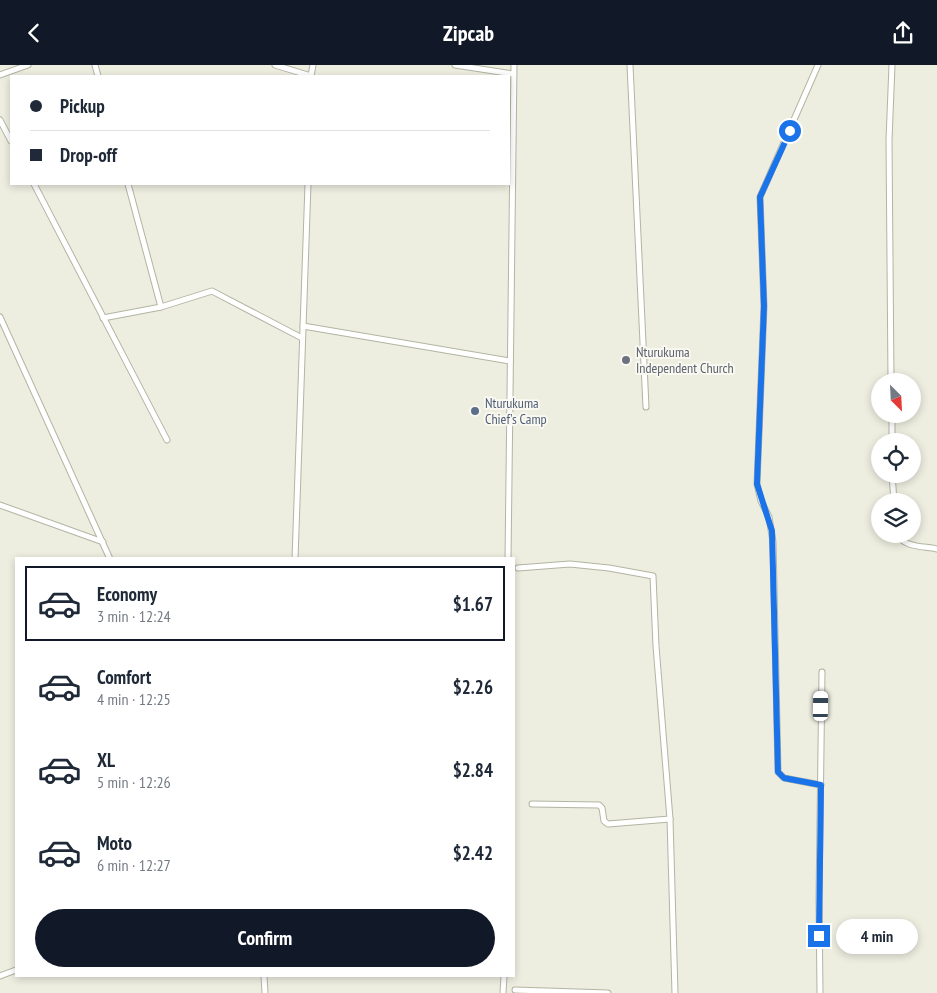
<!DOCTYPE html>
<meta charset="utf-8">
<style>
body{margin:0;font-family:"PT Sans Narrow",sans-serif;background:#f6f6f7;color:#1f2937;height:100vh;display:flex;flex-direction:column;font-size:19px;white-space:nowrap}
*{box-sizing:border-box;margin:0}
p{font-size:16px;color:#747a83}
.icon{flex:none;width:28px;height:28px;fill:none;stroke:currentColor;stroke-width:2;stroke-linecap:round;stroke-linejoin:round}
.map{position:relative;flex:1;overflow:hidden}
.panel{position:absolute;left:15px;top:492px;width:500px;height:420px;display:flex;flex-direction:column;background:#fff;border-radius:0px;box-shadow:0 2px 8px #0003}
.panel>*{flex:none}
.hud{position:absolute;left:10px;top:10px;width:500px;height:110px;border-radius:0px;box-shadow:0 2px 8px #0003;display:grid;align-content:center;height:110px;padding:0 20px;background:#fff}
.needle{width:32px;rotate:156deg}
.fabs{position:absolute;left:871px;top:308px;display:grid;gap:10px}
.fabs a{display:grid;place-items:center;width:50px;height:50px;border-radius:50%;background:#fff;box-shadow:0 2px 8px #0003;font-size:25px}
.end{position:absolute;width:22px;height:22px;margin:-11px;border:6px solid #1a73e8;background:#fff;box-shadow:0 0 0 2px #fff}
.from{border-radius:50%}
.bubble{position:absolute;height:35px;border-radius:18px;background:#fff;box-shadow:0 2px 8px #0003;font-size:16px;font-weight:700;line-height:35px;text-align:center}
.car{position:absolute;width:15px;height:30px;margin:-15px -8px;border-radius:6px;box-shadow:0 0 4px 1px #0007;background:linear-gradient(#fff 24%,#345 0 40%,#fff 0 76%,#345 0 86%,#fff 0)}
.hud b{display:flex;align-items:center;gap:18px;height:48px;font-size:19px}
.hud b+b{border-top:1px solid #e0e1e3}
.hud i{width:12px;height:12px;background:#1f2937}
ul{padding:9px 0 0;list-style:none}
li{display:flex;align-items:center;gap:15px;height:75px;margin:0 10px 8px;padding:0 10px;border:2px solid transparent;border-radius:0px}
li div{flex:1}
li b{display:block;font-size:19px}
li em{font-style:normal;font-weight:700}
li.active{border-color:#111827}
li>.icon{width:45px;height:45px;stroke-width:1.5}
.button{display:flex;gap:10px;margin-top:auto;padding:10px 20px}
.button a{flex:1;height:58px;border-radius:30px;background:#111827;color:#fff;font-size:20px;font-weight:700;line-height:58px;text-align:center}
header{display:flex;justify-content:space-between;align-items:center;height:65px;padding:0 20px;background:#111827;color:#fff;font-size:22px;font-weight:700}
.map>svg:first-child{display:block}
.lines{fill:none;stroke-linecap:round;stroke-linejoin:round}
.minor-casing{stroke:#b3b5a2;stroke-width:7}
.minor{stroke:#fff;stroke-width:5}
.route{stroke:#1a73e8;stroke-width:6}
.worship-dot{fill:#6b7280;stroke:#f9f8f1;stroke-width:2}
.service-dot{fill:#5c6f8a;stroke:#f9f8f1;stroke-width:2}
.labels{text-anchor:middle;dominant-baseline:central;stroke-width:4;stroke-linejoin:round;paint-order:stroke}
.worship-label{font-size:14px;fill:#5b616d;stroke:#f9f8f1;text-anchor:start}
.service-label{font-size:14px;fill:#4e5e75;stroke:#f9f8f1;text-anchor:start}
</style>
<header><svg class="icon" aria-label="back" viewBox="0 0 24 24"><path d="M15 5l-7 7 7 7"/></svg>Zipcab<svg class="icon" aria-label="share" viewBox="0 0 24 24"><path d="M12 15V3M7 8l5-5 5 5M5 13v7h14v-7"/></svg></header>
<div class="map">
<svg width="937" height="928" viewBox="0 0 937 928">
<rect width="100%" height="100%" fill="#edede0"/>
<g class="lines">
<g class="minor-casing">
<g id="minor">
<polyline points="95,0 98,11"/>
<polyline points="275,0 311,11"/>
<polyline points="455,0 513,9"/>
<polyline points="630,0 646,342"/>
<polyline points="818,0 760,132 764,241 757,419 761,436 769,452 773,477 778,707 784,713 821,720"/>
<polyline points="0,10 28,0"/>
<polyline points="311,11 313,0"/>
<polyline points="0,55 11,76"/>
<polyline points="34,119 167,375"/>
<polyline points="128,119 161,242"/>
<polyline points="0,252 110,494"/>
<polyline points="103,253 161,242 212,226 302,273"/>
<polyline points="303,261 510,296"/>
<polyline points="891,316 889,75 892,0"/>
<polyline points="892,349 892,376"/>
<polyline points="892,409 894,436"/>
<polyline points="0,440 103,477"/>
<path d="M898 469C903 483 925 481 937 484"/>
<polyline points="295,494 308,119"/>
<polyline points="508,494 514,0"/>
<polyline points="518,503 570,499 609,503 653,511 656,581 670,754 675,928"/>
<polyline points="532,739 599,740 602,743 604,756 608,759 670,754"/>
<polyline points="0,911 16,905"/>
<polyline points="264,911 265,928"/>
<polyline points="515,925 608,928"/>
<polyline points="503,928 504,911"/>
<polyline points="820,928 819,834 822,607"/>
</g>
</g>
<use href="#minor" class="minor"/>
</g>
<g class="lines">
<polyline class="route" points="790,66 760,132 764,241 757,419 772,466 778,707 784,713 821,720 819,871"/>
</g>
<circle class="worship-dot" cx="626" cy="295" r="5"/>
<circle class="service-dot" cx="475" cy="346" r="5"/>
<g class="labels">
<g class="worship-label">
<text x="636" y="287">Nturukuma<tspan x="636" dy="16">Independent Church</tspan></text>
</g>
<g class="service-label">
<text x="485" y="338">Nturukuma<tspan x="485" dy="16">Chief's Camp</tspan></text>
</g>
</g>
</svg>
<div class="fabs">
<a><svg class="needle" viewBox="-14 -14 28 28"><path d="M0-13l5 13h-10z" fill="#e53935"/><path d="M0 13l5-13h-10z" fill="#747a83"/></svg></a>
<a><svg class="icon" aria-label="locate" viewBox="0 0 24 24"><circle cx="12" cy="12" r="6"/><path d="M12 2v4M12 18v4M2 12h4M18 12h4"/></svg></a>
<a><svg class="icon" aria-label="layers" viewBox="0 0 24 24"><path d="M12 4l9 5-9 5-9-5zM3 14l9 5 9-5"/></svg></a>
</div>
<i class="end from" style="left:790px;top:66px"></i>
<i class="end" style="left:819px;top:871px"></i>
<div class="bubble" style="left:836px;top:854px;width:82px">4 min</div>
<i class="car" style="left:821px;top:641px;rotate:1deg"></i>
<div class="hud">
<b><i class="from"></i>Pickup</b>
<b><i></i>Drop-off</b>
</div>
<section class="panel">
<ul>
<li class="active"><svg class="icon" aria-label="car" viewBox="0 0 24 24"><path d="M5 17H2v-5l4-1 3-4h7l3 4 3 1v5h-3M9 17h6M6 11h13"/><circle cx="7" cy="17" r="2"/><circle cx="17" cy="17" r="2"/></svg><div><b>Economy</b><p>3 min · 12:24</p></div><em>$1.67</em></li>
<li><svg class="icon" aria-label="car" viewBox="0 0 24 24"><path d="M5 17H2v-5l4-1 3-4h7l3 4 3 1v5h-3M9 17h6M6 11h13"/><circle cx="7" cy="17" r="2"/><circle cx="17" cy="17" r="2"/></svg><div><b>Comfort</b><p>4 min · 12:25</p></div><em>$2.26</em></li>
<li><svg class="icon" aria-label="car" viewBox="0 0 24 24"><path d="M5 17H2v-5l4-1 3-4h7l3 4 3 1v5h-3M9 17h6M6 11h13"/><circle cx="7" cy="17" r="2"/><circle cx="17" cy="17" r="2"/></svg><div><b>XL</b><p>5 min · 12:26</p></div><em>$2.84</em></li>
<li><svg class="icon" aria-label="car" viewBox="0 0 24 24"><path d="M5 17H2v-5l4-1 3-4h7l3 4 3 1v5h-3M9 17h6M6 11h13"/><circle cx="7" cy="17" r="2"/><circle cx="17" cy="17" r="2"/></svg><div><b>Moto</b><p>6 min · 12:27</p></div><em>$2.42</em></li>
</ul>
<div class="button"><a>Confirm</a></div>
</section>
</div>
